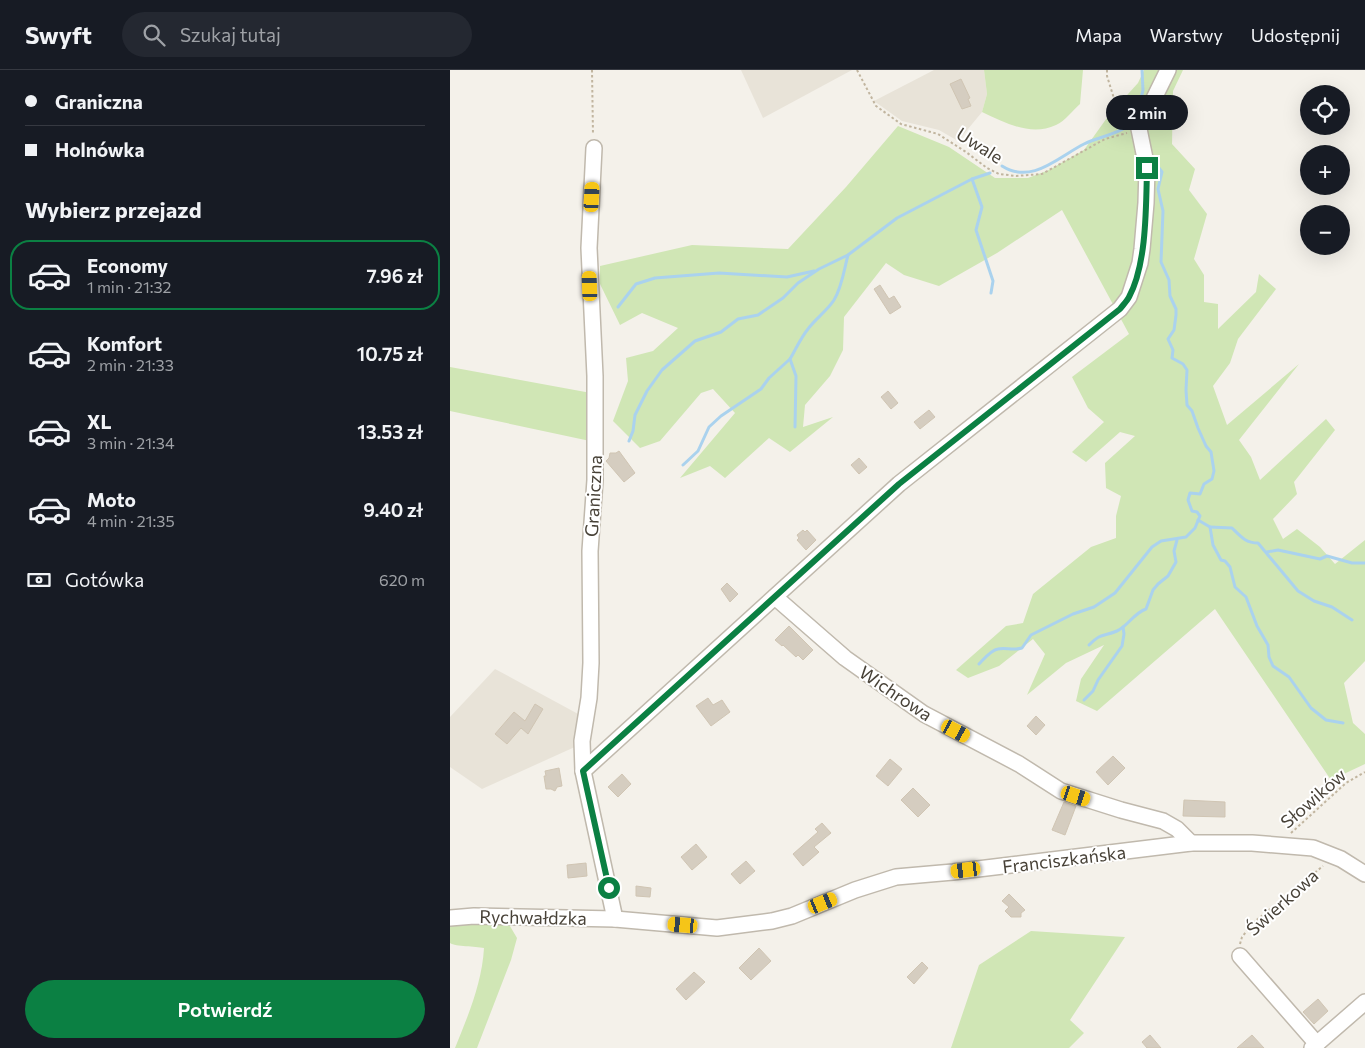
<!DOCTYPE html>
<html lang="pl">
<meta charset="utf-8">
<style>
body{margin:0;font-family:Commissioner,sans-serif;background:#242831;color:#f1f3f6;height:100vh;display:flex;flex-direction:column;font-size:19px;white-space:nowrap}
*{box-sizing:border-box;margin:0}
p{font-size:16px;color:#9ea1a6}
.icon{flex:none;width:28px;height:28px;fill:none;stroke:currentColor;stroke-width:2;stroke-linecap:round;stroke-linejoin:round}
.map{position:relative;flex:1;overflow:hidden}
.side{display:flex;flex-direction:column;background:#171b24;width:450px}
.side>*{flex:none}
.hud{display:grid;align-content:center;height:110px;padding:0 25px;background:#171b24}
.tools{position:absolute;left:850px;top:15px;display:grid;gap:10px}
.tools a{display:grid;place-items:center;width:50px;height:50px;border-radius:50%;background:#171b24;box-shadow:0 5px 20px #0002;font-size:25px}
.end{position:absolute;width:22px;height:22px;margin:-11px;border:6px solid #0b8043;background:#fff;box-shadow:0 0 0 2px #fff}
.from{border-radius:50%}
.bubble{position:absolute;height:35px;border-radius:18px;background:#171b24;box-shadow:0 5px 20px #0002;font-size:16px;font-weight:600;line-height:35px;text-align:center}
.car{position:absolute;width:15px;height:30px;margin:-15px -8px;border-radius:6px;box-shadow:0 0 4px 1px #0007;background:linear-gradient(#f5c518 24%,#345 0 40%,#f5c518 0 76%,#345 0 86%,#f5c518 0)}
.hud b{display:flex;align-items:center;gap:18px;height:48px;font-size:19px}
.hud b+b{border-top:1px solid #363941}
.hud i{width:12px;height:12px;background:#f1f3f6}
ul{padding:0;list-style:none}
li{display:flex;align-items:center;gap:15px;height:70px;margin:0 10px 8px;padding:0 15px;border:2px solid transparent;border-radius:20px}
li div{flex:1}
li b{display:block;font-size:19px}
li em{font-style:normal;font-weight:600}
li.selected{border-color:#0b8043}
li>.icon{width:45px;height:45px;stroke-width:1.5}
h2{padding:0 25px;font-size:22px;line-height:60px}
.pay{display:flex;align-items:center;gap:12px;height:55px;padding:0 25px;font-size:19px}
.pay p{margin-inline-start:auto}
.primary-button{display:flex;gap:10px;margin-top:auto;padding:10px 25px}
.primary-button a{flex:1;height:58px;border-radius:30px;background:#0b8043;color:#fff;font-size:20px;font-weight:600;line-height:58px;text-align:center}
header{display:flex;align-items:center;gap:30px;box-sizing:border-box;height:70px;padding:0 25px;background:#171b24;border-bottom:1px solid #363941}
header strong{font-size:24px}
nav{display:flex;gap:28px;margin-inline-start:auto;font-size:18px}
.search{width:350px;height:45px;background:#242831;display:flex;align-items:center;gap:12px;box-sizing:border-box;padding:0 18px;border-radius:28px;color:#9ea1a6;font-size:19px}
main{display:flex;flex:1;min-height:0}
.map>svg:first-child{display:block}
.residential{fill:#e8e3d8}
.green{fill:#d0e6b5}
.lines{fill:none;stroke-linecap:round;stroke-linejoin:round}
.stream{stroke:#aad2ee;stroke-width:3}
.building{fill:#d5cdc0;stroke:#d0c5b3}
.minor-casing{stroke:#c0b9ad;stroke-width:18}
.path{stroke:#c1b59f;stroke-width:2;stroke-dasharray:2.5 2.5;stroke-linecap:butt}
.minor{stroke:#fff;stroke-width:15}
.route{stroke:#0b8043;stroke-width:6}
.labels{text-anchor:middle;dominant-baseline:central;stroke-width:4;stroke-linejoin:round;paint-order:stroke}
.street-label{font-size:18px;fill:#484238;stroke:#fff}
</style>
<header>
<strong>Swyft</strong>
<div class="search"><svg class="icon" aria-label="search" viewBox="0 0 24 24"><circle cx="10" cy="10" r="6"/><path d="M15 15l6 6"/></svg>Szukaj tutaj</div>
<nav><a>Mapa</a><a>Warstwy</a><a>Udostępnij</a></nav>
</header>
<main>
<section class="side">
<div class="hud">
<b><i class="from"></i>Graniczna</b>
<b><i></i>Holnówka</b>
</div>
<h2>Wybierz przejazd</h2>
<ul>
<li class="selected"><svg class="icon" aria-label="car" viewBox="0 0 24 24"><path d="M5 17H2v-5l4-1 3-4h7l3 4 3 1v5h-3M9 17h6M6 11h13"/><circle cx="7" cy="17" r="2"/><circle cx="17" cy="17" r="2"/></svg><div><b>Economy</b><p>1 min · 21:32</p></div><em>7.96 zł</em></li>
<li><svg class="icon" aria-label="car" viewBox="0 0 24 24"><path d="M5 17H2v-5l4-1 3-4h7l3 4 3 1v5h-3M9 17h6M6 11h13"/><circle cx="7" cy="17" r="2"/><circle cx="17" cy="17" r="2"/></svg><div><b>Komfort</b><p>2 min · 21:33</p></div><em>10.75 zł</em></li>
<li><svg class="icon" aria-label="car" viewBox="0 0 24 24"><path d="M5 17H2v-5l4-1 3-4h7l3 4 3 1v5h-3M9 17h6M6 11h13"/><circle cx="7" cy="17" r="2"/><circle cx="17" cy="17" r="2"/></svg><div><b>XL</b><p>3 min · 21:34</p></div><em>13.53 zł</em></li>
<li><svg class="icon" aria-label="car" viewBox="0 0 24 24"><path d="M5 17H2v-5l4-1 3-4h7l3 4 3 1v5h-3M9 17h6M6 11h13"/><circle cx="7" cy="17" r="2"/><circle cx="17" cy="17" r="2"/></svg><div><b>Moto</b><p>4 min · 21:35</p></div><em>9.40 zł</em></li>
</ul>
<div class="pay"><svg class="icon" aria-label="cash" viewBox="0 0 24 24"><path d="M3 7h18v10H3z"/><circle cx="12" cy="12" r="2"/></svg>Gotówka<p>620 m</p></div>
<div class="primary-button"><a>Potwierdź</a></div>
</section>
<div class="map">
<svg width="915" height="978" viewBox="0 0 915 978">
<rect width="100%" height="100%" fill="#f4f1ea"/>
<g class="residential">
<polygon points="291,0 402,0 313,48"/>
<polygon points="484,0 534,0 537,24 532,42 508,71 489,60 452,51 424,31"/>
<polygon points="45,599 130,645 127,676 32,719 0,697 0,647"/>
</g>
<g class="green">
<path d="M534 0H633L630 34C623 40 615 51 606 55 581 67 556 53 532 42L537 24Z"/>
<polygon points="694,0 733,0 723,21 722,74 745,99 739,120 757,144 744,189 754,205 754,232 768,234 768,259 806,222 809,204 826,219 788,269 780,293 763,316 777,355 849,294 789,370 801,387 810,410 876,349 885,360 844,412 847,424 823,449 833,469 847,459 870,477 885,494 915,470 915,591 894,613 903,653 915,664 915,694 881,710 765,539 647,641 626,631 631,609 654,575 616,593 577,625 595,584 583,569 549,596 518,608 506,600 556,556 573,553 583,524 641,477 666,468 666,446 671,426 656,418 655,393 685,366 670,362 636,392 622,382 654,352 638,338 622,307 679,264 612,140 547,183 489,216 454,205 436,193 394,247 393,280 380,306 355,335 353,357 383,347 340,382 319,368 275,408 260,396 230,408 285,343 263,319 251,323 210,371 190,378 163,351 178,311 176,288 203,281 228,258 192,243 170,255 150,214 150,196 242,175 338,179 396,117 448,56 499,77 545,108 578,108 599,100 634,80 659,45 688,13"/>
<polygon points="0,297 141,323 140,371 0,341"/>
<path d="M54 846 67 868 61 890 27 978H5C18 946 32 913 34 878 25 876 6 877 0 873V850Z"/>
<polygon points="581,861 675,867 620,950 634,963 619,978 501,978 529,895"/>
</g>
<g class="lines">
<g class="stream">
<polyline points="689,46 689,37 693,20 692,0"/>
<path d="M552 96C582 115 608 87 634 74 648 67 665 65 678 56"/>
<polyline points="522,109 532,137 526,160 543,211 541,223"/>
<polyline points="168,237 186,214 205,208 269,203 337,207 364,201"/>
<path d="M345 357 346 306 340 289C346 279 350 269 358 259 365 249 377 241 384 230 392 217 394 200 398 185"/>
<polyline points="179,371 183,361 185,345 197,321 212,300 245,271 271,262 288,249 308,245 333,228 348,213 369,199 398,185 447,148 522,109 540,103"/>
<polyline points="233,395 248,381 259,357 271,346 311,319 319,308 340,289"/>
<polyline points="748,450 760,457 763,475 771,490 775,491 780,497 785,517 796,527 807,556 818,575 819,587 823,596 839,607 861,638 876,650 893,653"/>
<path d="M760 457 782 458C791 467 796 473 808 473L848 521 864 531 882 537 902 550"/>
<polyline points="817,482 828,480 870,489 877,486 902,493 915,493"/>
<path d="M639 575C652 562 653 567 667 561 678 556 684 543 696 539L703 520 708 514 718 506 726 492 724 481 727 470"/>
<path d="M529 594C534 589 541 580 548 579 556 577 562 581 572 578L581 565 623 544 644 537 665 523 702 477 711 471 736 467 745 458 750 446 747 442 742 441 738 430 740 423 750 424 754 414 762 409 764 401 761 382 756 376 748 358 742 341 737 335 736 320 737 300 733 294 722 288 723 280 718 269 724 260 726 245V239L720 226 719 210 711 192 713 141 708 119 712 102 702 89"/>
<polyline points="634,630 643,621 648,610 672,576 674,564 673,557"/>
</g>
</g>
<g class="building">
<polygon points="511,9 520,28 518,29 521,36 512,39 500,14"/>
<polygon points="430,215 439,229 444,226 451,237 440,244 424,219"/>
<polygon points="438,321 448,333 441,339 431,327"/>
<polygon points="479,340 485,347 470,359 464,352"/>
<polygon points="169,381 185,403 174,412 156,391 159,388 160,383 166,383"/>
<polygon points="409,388 417,397 409,404 401,395"/>
<polygon points="353,460 355,462 357,460 366,470 356,480 347,470 349,468 347,465"/>
<polygon points="277,513 288,524 280,532 271,519"/>
<polygon points="339,556 363,580 353,590 348,585 346,587 333,575 332,576 325,570"/>
<polygon points="258,628 263,635 272,630 280,642 261,656 246,636"/>
<polygon points="85,634 93,639 78,664 71,658 57,674 45,664 64,642 75,651"/>
<polygon points="586,646 595,655 586,665 577,656"/>
<polygon points="663,686 675,698 658,715 646,702"/>
<polygon points="440,689 452,699 438,716 426,706"/>
<polygon points="109,698 112,716 107,717 105,721 101,719 96,719 94,706 96,706 95,701"/>
<polygon points="172,704 181,714 168,727 158,717"/>
<polygon points="463,718 480,735 468,747 451,730"/>
<polygon points="734,730 775,732 775,747 733,746"/>
<polygon points="614,732 626,736 615,765 602,760"/>
<polygon points="372,753 381,763 364,777 369,782 353,796 343,784 368,762 365,759"/>
<polygon points="246,774 257,787 242,800 231,787"/>
<polygon points="296,791 305,801 290,814 281,804"/>
<polygon points="136,793 137,806 118,808 117,795"/>
<polygon points="186,816 201,818 200,827 186,826"/>
<polygon points="559,824 575,840 571,843 571,847 561,847 555,841 559,837 552,831"/>
<polygon points="309,878 321,891 301,910 289,898"/>
<polygon points="472,892 478,898 464,914 457,907"/>
<polygon points="244,902 255,912 236,930 226,919"/>
<polygon points="868,929 878,941 864,954 853,942"/>
<polygon points="700,965 711,978 697,978 692,972"/>
<polygon points="802,965 814,978 787,978"/>
</g>
<g class="lines">
<g class="minor-casing">
<g id="minor">
<polyline points="144,78 139,178 145,306 145,410 140,481 141,593 139,628 132,671 133,701 165,849"/>
<polyline points="325,527 395,588 474,644 569,694 611,721 671,740 713,751 727,759 741,773"/>
<polyline points="133,701 449,414 670,239 679,227 690,193 692,179 696,133 697,98 689,59 718,0"/>
<polyline points="0,848 24,846 165,849 267,858 322,851 342,846 405,820 446,807 503,802 741,773 802,773 863,778 891,789 915,804"/>
<polyline points="790,886 867,974"/>
<polyline points="862,978 915,932"/>
</g>
</g>
<g class="path">
<polyline points="142,0 143,65"/>
<polyline points="407,0 426,36 451,54 488,64 516,82 537,98 549,104 566,106 592,104 655,69 677,63"/>
<polyline points="657,0 657,6 666,35 679,48"/>
<polyline points="841,763 896,713 915,702"/>
<polyline points="790,874 792,867 803,853 873,796"/>
</g>
<use href="#minor" class="minor"/>
</g>
<g class="lines">
<path class="route" d="M159 818 133 701 449 414 670 239C673 235 677 231 679 227 697 194 696 135 697 98"/>
</g>
<g class="labels">
<g class="street-label">
<text transform="translate(530 75) rotate(32)">Uwale</text>
<text transform="translate(143 426) rotate(-87)">Graniczna</text>
<text transform="translate(446 623) rotate(34)">Wichrowa</text>
<text transform="translate(863 728) rotate(-41)">Słowików</text>
<text transform="translate(614 789) rotate(-7)">Franciszkańska</text>
<text transform="translate(832 832) rotate(-42)">Świerkowa</text>
<text transform="translate(83 847) rotate(1)">Rychwałdzka</text>
</g>
</g>
</svg>
<div class="tools">
<a><svg class="icon" aria-label="locate" viewBox="0 0 24 24"><circle cx="12" cy="12" r="6"/><path d="M12 2v4M12 18v4M2 12h4M18 12h4"/></svg></a>
<a>+</a>
<a>−</a>
</div>
<i class="end from" style="left:159px;top:818px"></i>
<i class="end" style="left:697px;top:98px"></i>
<div class="bubble" style="left:656px;top:25px;width:82px">2 min</div>
<i class="car" style="left:142px;top:127px;rotate:3deg"></i>
<i class="car" style="left:140px;top:216px;rotate:358deg"></i>
<i class="car" style="left:506px;top:661px;rotate:118deg"></i>
<i class="car" style="left:626px;top:726px;rotate:108deg"></i>
<i class="car" style="left:516px;top:800px;rotate:263deg"></i>
<i class="car" style="left:373px;top:833px;rotate:68deg"></i>
<i class="car" style="left:233px;top:855px;rotate:275deg"></i>
</div>
</main>
